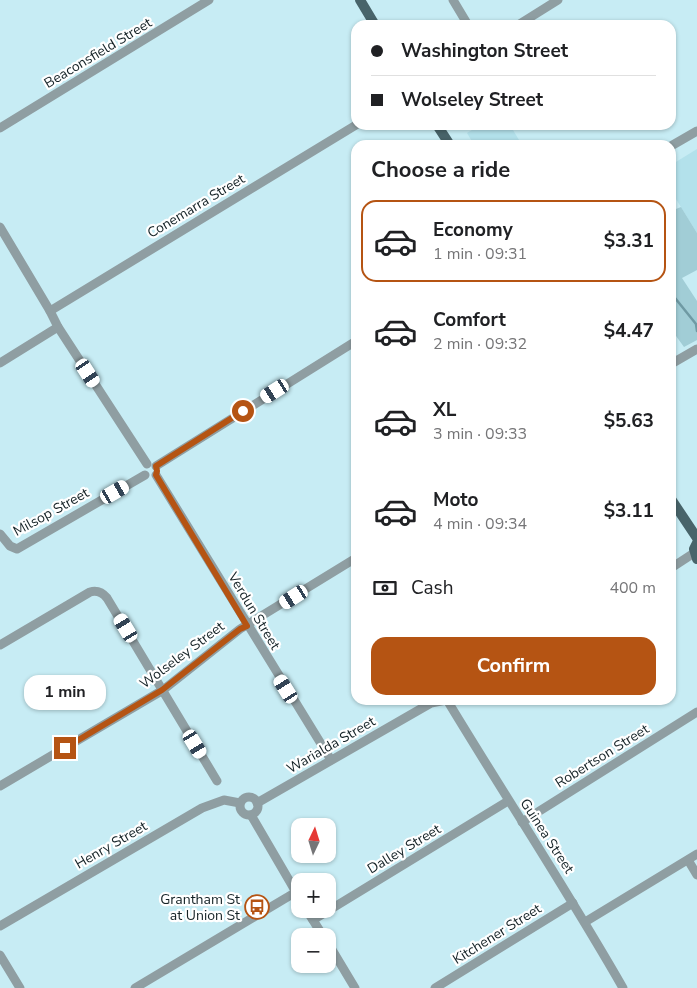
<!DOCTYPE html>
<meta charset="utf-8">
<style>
body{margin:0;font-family:"Nunito Sans",sans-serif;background:#f2f2f2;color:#202124;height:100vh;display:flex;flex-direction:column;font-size:19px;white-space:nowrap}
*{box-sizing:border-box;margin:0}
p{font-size:16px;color:#757577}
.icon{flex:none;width:28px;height:28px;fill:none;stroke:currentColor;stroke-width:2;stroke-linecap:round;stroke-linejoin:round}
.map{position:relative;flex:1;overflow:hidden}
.drawer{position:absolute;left:351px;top:140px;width:325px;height:565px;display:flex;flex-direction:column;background:#fff;border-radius:15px;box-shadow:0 1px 4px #0004}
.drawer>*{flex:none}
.banner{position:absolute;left:351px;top:20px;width:325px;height:110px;border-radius:15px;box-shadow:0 1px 4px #0004;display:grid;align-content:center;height:110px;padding:0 20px;background:#fff}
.needle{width:32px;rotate:4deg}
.fabs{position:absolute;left:291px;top:818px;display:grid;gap:10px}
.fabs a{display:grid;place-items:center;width:45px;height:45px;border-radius:10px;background:#fff;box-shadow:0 1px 4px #0004;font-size:25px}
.end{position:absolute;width:22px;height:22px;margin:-11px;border:6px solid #b55413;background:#fff;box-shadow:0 0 0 2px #fff}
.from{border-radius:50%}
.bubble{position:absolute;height:35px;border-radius:15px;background:#fff;box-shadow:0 1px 4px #0004;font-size:16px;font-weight:700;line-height:35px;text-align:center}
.car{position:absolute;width:15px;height:30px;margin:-15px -8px;border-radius:6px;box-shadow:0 0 4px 1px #0007;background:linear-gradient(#fff 24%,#345 0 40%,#fff 0 76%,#345 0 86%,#fff 0)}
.banner b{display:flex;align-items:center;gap:18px;height:48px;font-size:19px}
.banner b+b{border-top:1px solid #e0e0e0}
.banner i{width:12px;height:12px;background:#202124}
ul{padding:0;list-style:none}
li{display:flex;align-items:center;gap:15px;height:82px;margin:0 10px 8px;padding:0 10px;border:2px solid transparent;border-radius:15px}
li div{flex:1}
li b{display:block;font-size:19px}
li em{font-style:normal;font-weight:700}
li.on{border-color:#b55413}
li>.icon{width:45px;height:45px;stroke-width:1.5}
h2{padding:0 20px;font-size:22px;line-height:60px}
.pay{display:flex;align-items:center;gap:12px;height:55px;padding:0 20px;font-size:19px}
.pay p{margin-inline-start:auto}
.cta{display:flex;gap:10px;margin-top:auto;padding:10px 20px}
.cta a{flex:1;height:58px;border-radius:15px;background:#b55413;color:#fff;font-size:20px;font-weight:700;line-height:58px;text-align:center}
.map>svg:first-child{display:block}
.built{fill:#b3e1eb}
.green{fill:#a1cdd6}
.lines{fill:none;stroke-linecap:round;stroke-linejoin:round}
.stream{stroke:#6f9aa4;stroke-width:2.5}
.minor{stroke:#8f9ea2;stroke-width:9}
.major{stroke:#48646a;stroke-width:10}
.route{stroke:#b55413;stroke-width:6}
.labels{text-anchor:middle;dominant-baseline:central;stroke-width:4.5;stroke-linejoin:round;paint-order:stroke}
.street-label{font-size:14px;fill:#142226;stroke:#fff}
.poi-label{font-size:14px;fill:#142226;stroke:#fff;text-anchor:end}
</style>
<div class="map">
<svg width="697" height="988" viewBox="0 0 697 988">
<rect width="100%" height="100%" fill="#c7ecf4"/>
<g class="built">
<polygon points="480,125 510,125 522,145 474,145 467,133"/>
<polygon points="697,149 697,233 671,191 671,165"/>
</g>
<polygon class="green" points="671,202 676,209 681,207 697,233 697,270 682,278 697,301 697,340 684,347 671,329"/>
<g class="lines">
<polyline class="stream" points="671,293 696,324 697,331"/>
<g class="minor">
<polyline points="453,0 468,25"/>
<polyline points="518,25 558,0"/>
<polyline points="0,128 209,0"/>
<polyline points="671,146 697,131"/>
<polyline points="0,227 50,311 58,327 147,464"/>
<polyline points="50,311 356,125"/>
<polyline points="0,363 58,327"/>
<polyline points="671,364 697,349"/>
<polyline points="156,466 356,341"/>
<polyline points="156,475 331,760"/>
<polyline points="0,534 10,546 17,549 145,475"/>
<polyline points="671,568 694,553"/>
<path d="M0 645 90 592C97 590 102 592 107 598L217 781"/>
<path d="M447 700C505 796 567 890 623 988"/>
<polyline points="0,786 163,690 240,629 356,558"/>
<circle cx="249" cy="806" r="9"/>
<polyline points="257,803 431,703 446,700"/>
<polyline points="251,815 300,899"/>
<polyline points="522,822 697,712"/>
<polyline points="688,860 697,875"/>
<polyline points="306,909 323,936"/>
<polyline points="313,920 508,801"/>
<polyline points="585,922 697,854"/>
<polyline points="0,926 202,808 224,800 240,803"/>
<polyline points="328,943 355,988"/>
<polyline points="0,955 20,988"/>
<polyline points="135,988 296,892"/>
<polyline points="435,988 573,903"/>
</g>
<g class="major">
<polyline points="360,0 375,25"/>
<polyline points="437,125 450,145"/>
<polyline points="671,499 697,538"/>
<polyline points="697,543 694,549 697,559"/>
</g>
</g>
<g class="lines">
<polyline class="route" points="65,748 162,690 240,629 247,626 156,475 157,471 156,466 243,411"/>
</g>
<defs>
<g id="bus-ring" transform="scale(1.25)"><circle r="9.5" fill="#fff" stroke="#b55413" stroke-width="1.5"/><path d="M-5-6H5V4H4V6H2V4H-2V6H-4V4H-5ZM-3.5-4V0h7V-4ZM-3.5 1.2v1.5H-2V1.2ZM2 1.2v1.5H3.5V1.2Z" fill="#b55413"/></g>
</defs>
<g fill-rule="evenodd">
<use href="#bus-ring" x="257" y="907"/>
</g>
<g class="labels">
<g class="street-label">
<text transform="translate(98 53) rotate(-31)">Beaconsfield Street</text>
<text transform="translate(196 206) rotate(-31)">Conemarra Street</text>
<text transform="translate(51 512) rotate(-29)">Milsop Street</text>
<text transform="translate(254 611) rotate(59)">Verdun Street</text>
<text transform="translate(182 655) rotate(-37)">Wolseley Street</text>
<text transform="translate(331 745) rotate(-30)">Warialda Street</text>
<text transform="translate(602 756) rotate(-32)">Robertson Street</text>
<text transform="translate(547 836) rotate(57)">Guinea Street</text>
<text transform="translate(111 845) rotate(-30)">Henry Street</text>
<text transform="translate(404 849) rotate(-31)">Dalley Street</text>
<text transform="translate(497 934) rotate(-32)">Kitchener Street</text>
</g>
<g class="poi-label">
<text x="240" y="899">Grantham St<tspan x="240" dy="16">at Union St</tspan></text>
</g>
</g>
</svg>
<div class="fabs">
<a><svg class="needle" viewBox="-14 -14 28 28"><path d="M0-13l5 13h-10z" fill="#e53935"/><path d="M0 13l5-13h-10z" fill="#757577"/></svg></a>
<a>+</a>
<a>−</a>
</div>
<i class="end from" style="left:243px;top:411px"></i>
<i class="end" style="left:65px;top:748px"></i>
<div class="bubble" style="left:24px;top:675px;width:82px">1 min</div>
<i class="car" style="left:88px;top:373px;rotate:147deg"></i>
<i class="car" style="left:275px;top:391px;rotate:238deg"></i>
<i class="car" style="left:115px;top:492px;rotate:60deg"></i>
<i class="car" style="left:294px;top:597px;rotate:238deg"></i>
<i class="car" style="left:126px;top:628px;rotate:329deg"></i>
<i class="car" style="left:286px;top:689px;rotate:328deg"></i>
<i class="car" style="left:195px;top:744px;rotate:149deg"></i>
<div class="banner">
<b><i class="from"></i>Washington Street</b>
<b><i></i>Wolseley Street</b>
</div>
<section class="drawer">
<h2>Choose a ride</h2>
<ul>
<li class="on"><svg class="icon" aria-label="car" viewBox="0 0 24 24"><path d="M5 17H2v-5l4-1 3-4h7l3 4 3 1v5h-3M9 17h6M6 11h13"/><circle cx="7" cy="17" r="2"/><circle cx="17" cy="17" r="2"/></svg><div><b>Economy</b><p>1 min · 09:31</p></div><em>$3.31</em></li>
<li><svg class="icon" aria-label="car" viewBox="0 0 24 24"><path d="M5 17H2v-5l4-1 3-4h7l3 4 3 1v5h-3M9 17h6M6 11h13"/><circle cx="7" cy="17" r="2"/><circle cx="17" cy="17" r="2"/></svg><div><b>Comfort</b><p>2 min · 09:32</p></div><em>$4.47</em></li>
<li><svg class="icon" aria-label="car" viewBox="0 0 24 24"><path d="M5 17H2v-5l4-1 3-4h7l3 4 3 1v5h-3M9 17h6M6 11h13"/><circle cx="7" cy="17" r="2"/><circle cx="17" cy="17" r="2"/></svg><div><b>XL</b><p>3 min · 09:33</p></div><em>$5.63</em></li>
<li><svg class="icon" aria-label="car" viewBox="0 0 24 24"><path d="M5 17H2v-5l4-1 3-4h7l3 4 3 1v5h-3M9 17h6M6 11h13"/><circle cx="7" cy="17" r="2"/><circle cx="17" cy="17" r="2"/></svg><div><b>Moto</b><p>4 min · 09:34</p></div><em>$3.11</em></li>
</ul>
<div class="pay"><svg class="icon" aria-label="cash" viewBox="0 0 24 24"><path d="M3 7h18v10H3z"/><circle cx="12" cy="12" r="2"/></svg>Cash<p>400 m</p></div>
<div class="cta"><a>Confirm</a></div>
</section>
</div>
